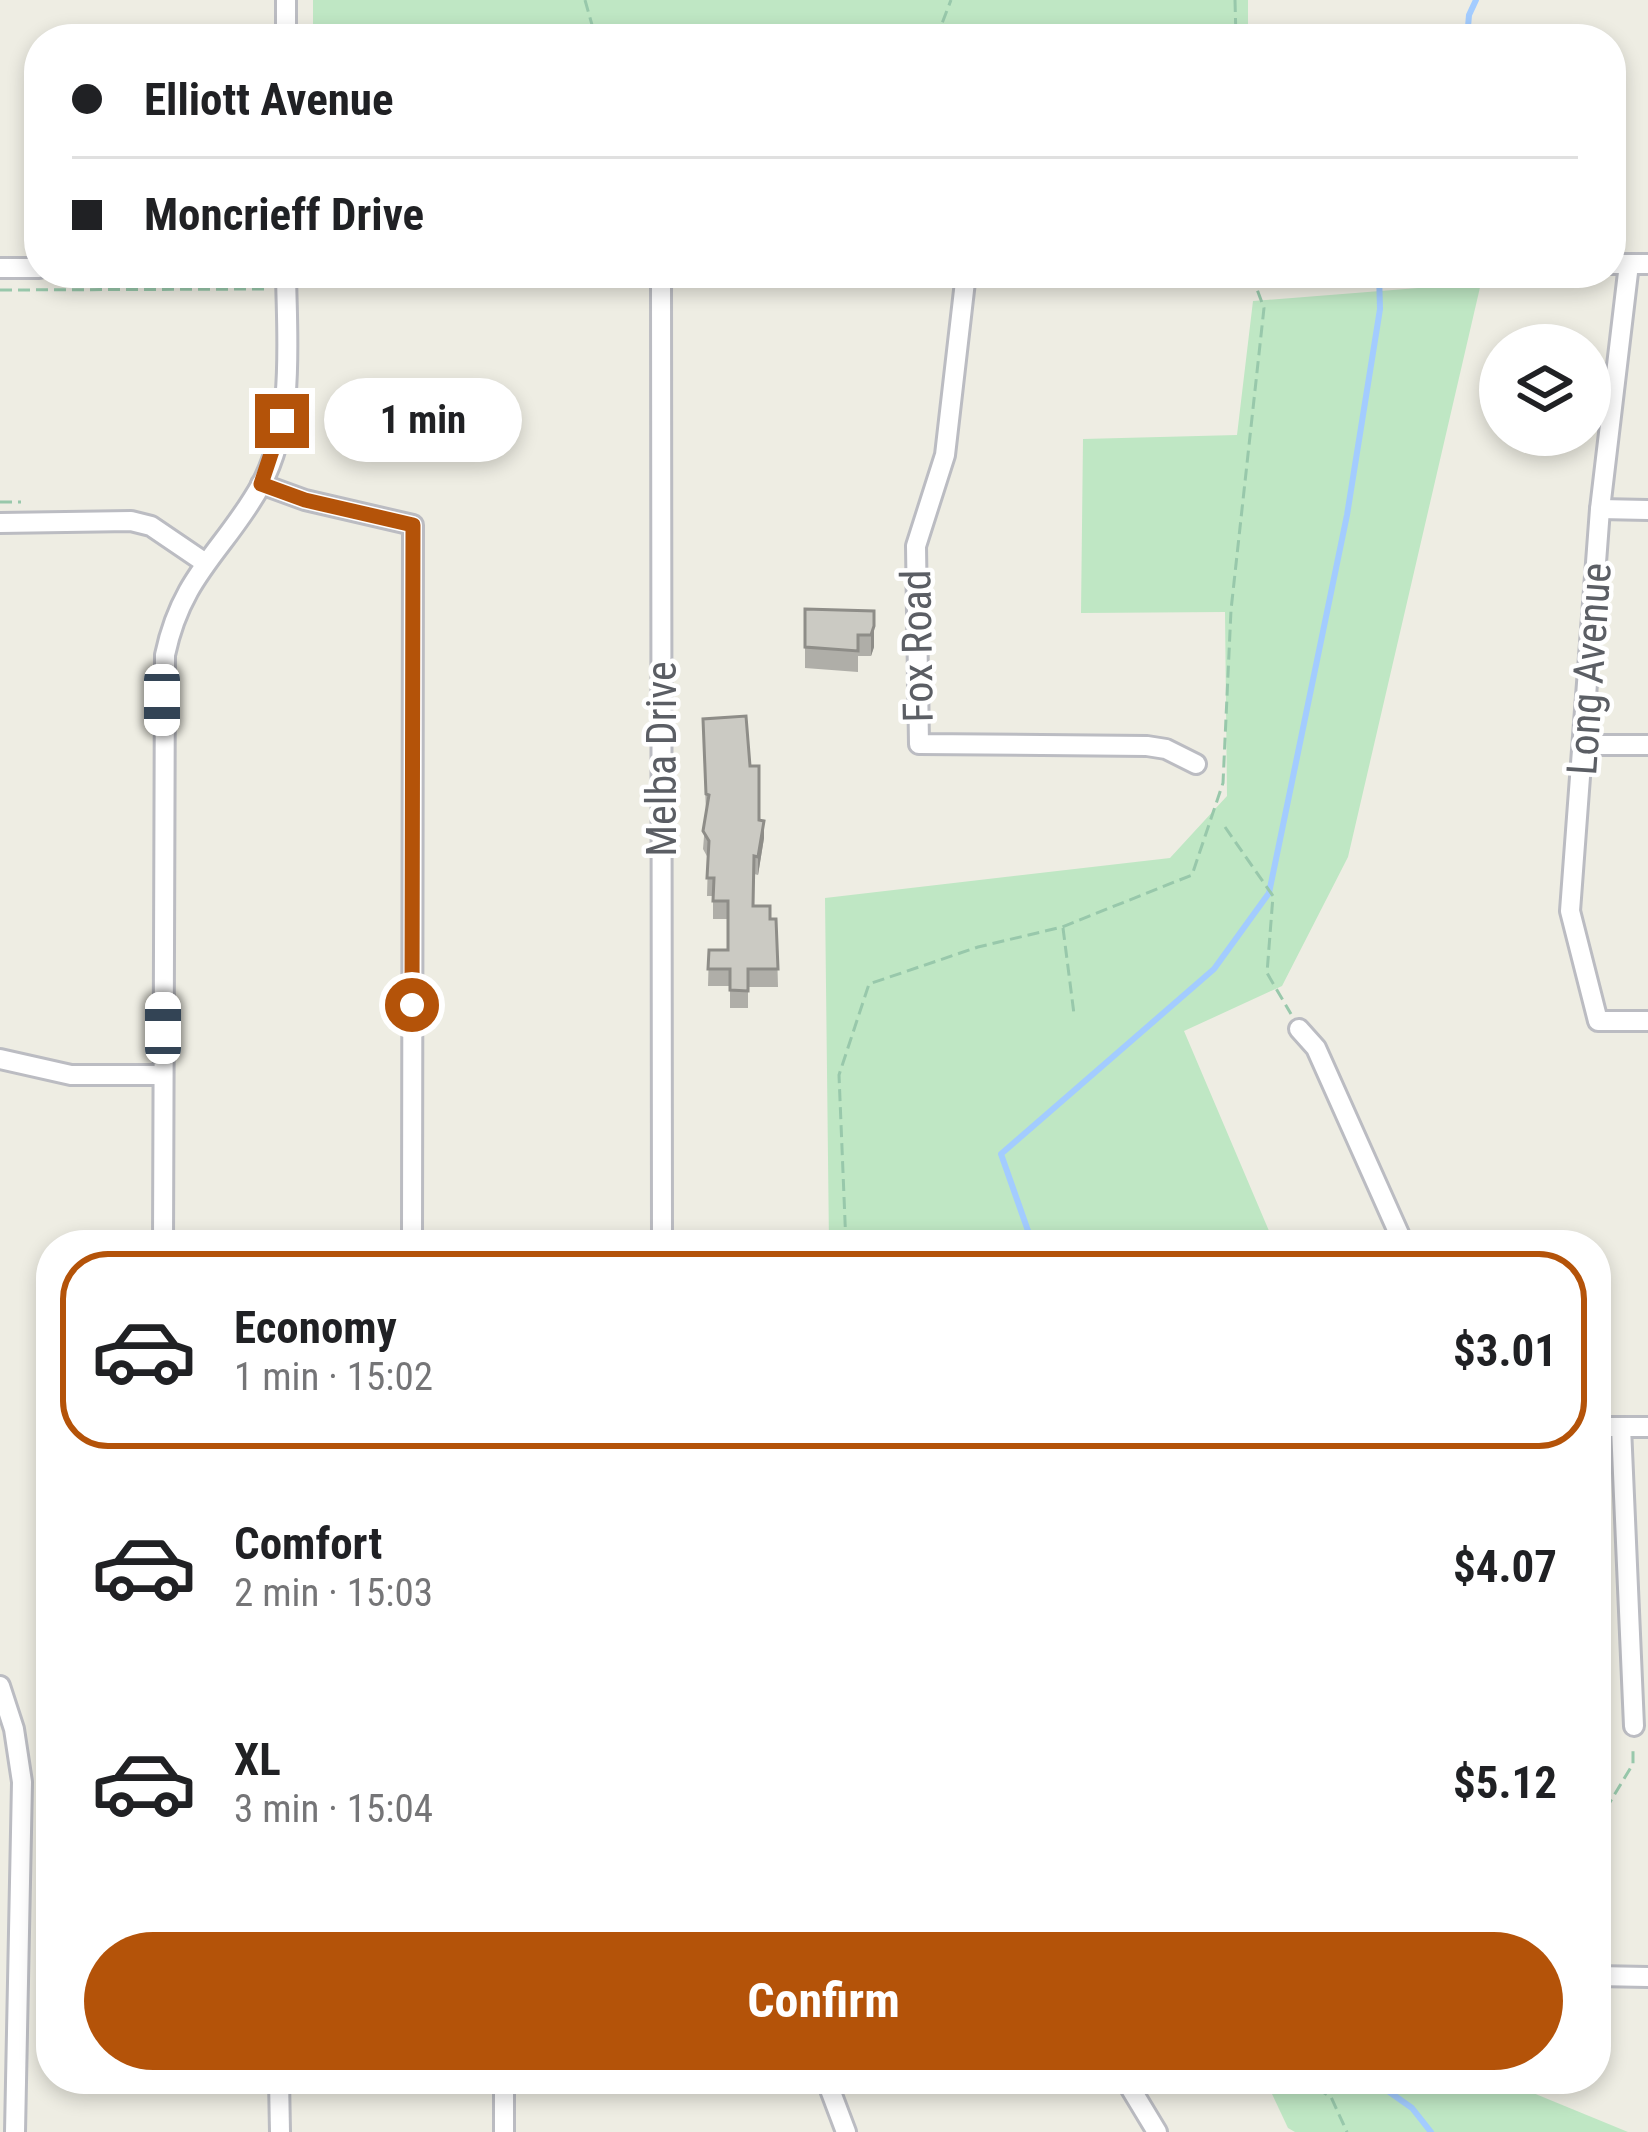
<!DOCTYPE html>
<meta charset="utf-8">
<style>
body{margin:0;font-family:"Roboto Condensed",sans-serif;background:#f2f2f2;color:#202124;height:100vh;display:flex;flex-direction:column;font-size:45px;white-space:nowrap}
*{box-sizing:border-box;margin:0}
p{font-size:39px;color:#757577}
.icon{flex:none;width:66px;height:66px;fill:none;stroke:currentColor;stroke-width:2;stroke-linecap:round;stroke-linejoin:round}
.map{position:relative;flex:1;overflow:hidden}
.panel{position:absolute;left:36px;top:1230px;width:1575px;height:864px;display:flex;flex-direction:column;background:#fff;border-radius:48px;box-shadow:0 6px 18px #0003}
.panel>*{flex:none}
.top-card{position:absolute;left:24px;top:24px;width:1602px;height:264px;border-radius:48px;box-shadow:0 6px 18px #0003;display:grid;align-content:center;height:264px;padding:0 48px;background:#fff}
.controls{position:absolute;left:1479px;top:324px;display:grid;gap:24px}
.controls a{display:grid;place-items:center;width:132px;height:132px;border-radius:50%;background:#fff;box-shadow:0 6px 18px #0003;font-size:60px}
.end{position:absolute;width:54px;height:54px;margin:-27px;border:15px solid #b45309;background:#fff;box-shadow:0 0 0 6px #fff}
.from{border-radius:50%}
.bubble{position:absolute;height:84px;border-radius:42px;background:#fff;box-shadow:0 6px 18px #0003;font-size:39px;font-weight:700;line-height:84px;text-align:center}
.car{position:absolute;width:36px;height:72px;margin:-36px -18px;border-radius:15px;box-shadow:0 0 9px 3px #0007;background:linear-gradient(#fff 24%,#345 0 40%,#fff 0 76%,#345 0 86%,#fff 0)}
.top-card b{display:flex;align-items:center;gap:42px;height:114px;font-size:45px}
.top-card b+b{border-top:3px solid #e0e0e0}
.top-card i{width:30px;height:30px;background:#202124}
ul{padding:21px 0 0;list-style:none}
li{display:flex;align-items:center;gap:36px;height:198px;margin:0 24px 18px;padding:0 24px;border:6px solid transparent;border-radius:48px}
li div{flex:1}
li b{display:block;font-size:45px}
li em{font-style:normal;font-weight:700}
li.current{border-color:#b45309}
li>.icon{width:108px;height:108px;stroke-width:1.5}
.cta{display:flex;gap:24px;margin-top:auto;padding:24px 48px}
.cta a{flex:1;height:138px;border-radius:72px;background:#b45309;color:#fff;font-size:48px;font-weight:700;line-height:138px;text-align:center}
.map>svg:first-child{display:block}
.green{fill:#bfe7c4}
.lines{fill:none;stroke-linecap:round;stroke-linejoin:round}
.stream{stroke:#a3ccff;stroke-width:6}
.minor-casing{stroke:#bbbcc2;stroke-width:24}
.path{stroke:#98c8ab;stroke-width:3;stroke-dasharray:12 6;stroke-linecap:butt}
.minor{stroke:#fff;stroke-width:18}
.wall{fill:#afaea8}
.shaded-wall{fill:#8e8d88}
.building{fill:#cbcac3;stroke:#8e8d88;stroke-width:3}
.route{stroke:#b45309;stroke-width:15}
.labels{text-anchor:middle;dominant-baseline:central;stroke-width:9;stroke-linejoin:round;paint-order:stroke}
.street-label{font-size:42px;fill:#5b5e64;stroke:#fff}
</style>
<div class="map">
<svg width="1648" height="2132" viewBox="0 0 1648 2132">
<rect width="100%" height="100%" fill="#eeede3"/>
<g class="green">
<rect x="313" y="0" width="935" height="39"/>
<polygon points="1481,283 1348,857 1282,986 1184,1031 1275,1245 829,1245 825,898 1170,858 1227,796 1225,612 1081,613 1083,439 1237,435 1253,301"/>
<polygon points="1265,2079 1499,2079 1628,2132 1295,2132 1288,2128"/>
</g>
<g class="lines">
<g class="stream">
<polyline points="1467,39 1469,15 1476,0"/>
<polyline points="1033,1245 1001,1154 1214,969 1269,893 1347,515 1380,309 1379,273"/>
<polyline points="1371,2079 1412,2108 1431,2132"/>
</g>
<g class="minor-casing">
<g id="minor">
<polyline points="286,0 286,39"/>
<polyline points="1611,264 1648,264"/>
<polyline points="1629,264 1600,509 1570,911 1598,1021 1648,1021"/>
<polyline points="0,268 39,268"/>
<polyline points="661,273 662,1245"/>
<polyline points="966,273 945,455 916,546 919,744 1147,746 1166,749 1196,764"/>
<polyline points="261,484 305,500 413,525 412,1245"/>
<polyline points="1600,509 1648,510"/>
<polyline points="0,523 131,521 151,526 204,562"/>
<polyline points="1583,745 1648,745"/>
<polyline points="1299,1029 1316,1048 1404,1245"/>
<polyline points="0,1059 71,1075 163,1075"/>
<path d="M163 1245 165 655C182 574 225 550 261 485 295 421 287 343 286 273"/>
<polyline points="1596,1427 1648,1427"/>
<polyline points="1621,1427 1634,1726"/>
<polyline points="0,1686 14,1729 22,1782 15,2132"/>
<polyline points="1596,1976 1648,1977"/>
<polyline points="279,2079 280,2132"/>
<polyline points="504,2079 504,2132"/>
<polyline points="826,2079 846,2132"/>
<polyline points="1125,2079 1157,2132"/>
</g>
</g>
<g class="path">
<polyline points="585,0 596,39"/>
<polyline points="1235,0 1236,39"/>
<polyline points="936,39 951,0"/>
<polyline points="0,290 265,289"/>
<polyline points="0,502 21,502"/>
<polyline points="1225,827 1273,896 1267,973 1291,1014"/>
<polyline points="1063,928 1074,1014"/>
<polyline points="846,1245 839,1075 869,984 978,947 1062,927 1192,875 1223,783 1231,610 1264,308 1251,273"/>
<polyline points="1596,1825 1633,1764 1633,1746"/>
<polyline points="1301,2079 1331,2097 1347,2132"/>
</g>
<use href="#minor" class="minor"/>
</g>
<g class="wall">
<polygon points="805,609 874,611 874,647 871,656 858,656 858,672 805,668"/>
<polygon points="703,737 750,766 764,838 758,875 754,874 753,906 770,919 777,950 778,987 748,987 748,1008 730,1008 730,986 708,986 709,950 728,950 728,919 713,919 713,896 707,896 708,858 703,849 706,812"/>
</g>
<g class="shaded-wall">
<polygon points="874,626 874,647 871,656 871,635"/>
<polygon points="764,821 764,838 758,875 758,857"/>
</g>
<g class="building">
<polygon points="805,609 874,611 874,626 871,635 858,635 858,651 805,647"/>
<polygon points="746,716 750,766 759,766 759,820 764,821 758,857 754,856 753,906 770,906 770,919 776,919 778,969 748,969 748,991 730,990 730,969 708,969 709,950 728,950 728,901 713,901 714,878 707,878 709,841 703,831 709,795 706,794 703,719"/>
</g>
<g class="lines">
<polyline class="route" points="282,421 261,484 305,500 413,525 412,1005"/>
</g>
<g class="labels">
<g class="street-label">
<text transform="translate(917 646) rotate(-91)">Fox Road</text>
<text transform="translate(1589 669) rotate(-86)">Long Avenue</text>
<text transform="translate(661 759) rotate(-90)">Melba Drive</text>
</g>
</g>
</svg>
<div class="controls">
<a><svg class="icon" aria-label="layers" viewBox="0 0 24 24"><path d="M12 4l9 5-9 5-9-5zM3 14l9 5 9-5"/></svg></a>
</div>
<i class="end from" style="left:412px;top:1005px"></i>
<i class="end" style="left:282px;top:421px"></i>
<div class="bubble" style="left:324px;top:378px;width:198px">1 min</div>
<i class="car" style="left:162px;top:700px;rotate:180deg"></i>
<i class="car" style="left:163px;top:1028px;rotate:0deg"></i>
<div class="top-card">
<b><i class="from"></i>Elliott Avenue</b>
<b><i></i>Moncrieff Drive</b>
</div>
<section class="panel">
<ul>
<li class="current"><svg class="icon" aria-label="car" viewBox="0 0 24 24"><path d="M5 17H2v-5l4-1 3-4h7l3 4 3 1v5h-3M9 17h6M6 11h13"/><circle cx="7" cy="17" r="2"/><circle cx="17" cy="17" r="2"/></svg><div><b>Economy</b><p>1 min · 15:02</p></div><em>$3.01</em></li>
<li><svg class="icon" aria-label="car" viewBox="0 0 24 24"><path d="M5 17H2v-5l4-1 3-4h7l3 4 3 1v5h-3M9 17h6M6 11h13"/><circle cx="7" cy="17" r="2"/><circle cx="17" cy="17" r="2"/></svg><div><b>Comfort</b><p>2 min · 15:03</p></div><em>$4.07</em></li>
<li><svg class="icon" aria-label="car" viewBox="0 0 24 24"><path d="M5 17H2v-5l4-1 3-4h7l3 4 3 1v5h-3M9 17h6M6 11h13"/><circle cx="7" cy="17" r="2"/><circle cx="17" cy="17" r="2"/></svg><div><b>XL</b><p>3 min · 15:04</p></div><em>$5.12</em></li>
</ul>
<div class="cta"><a>Confirm</a></div>
</section>
</div>
